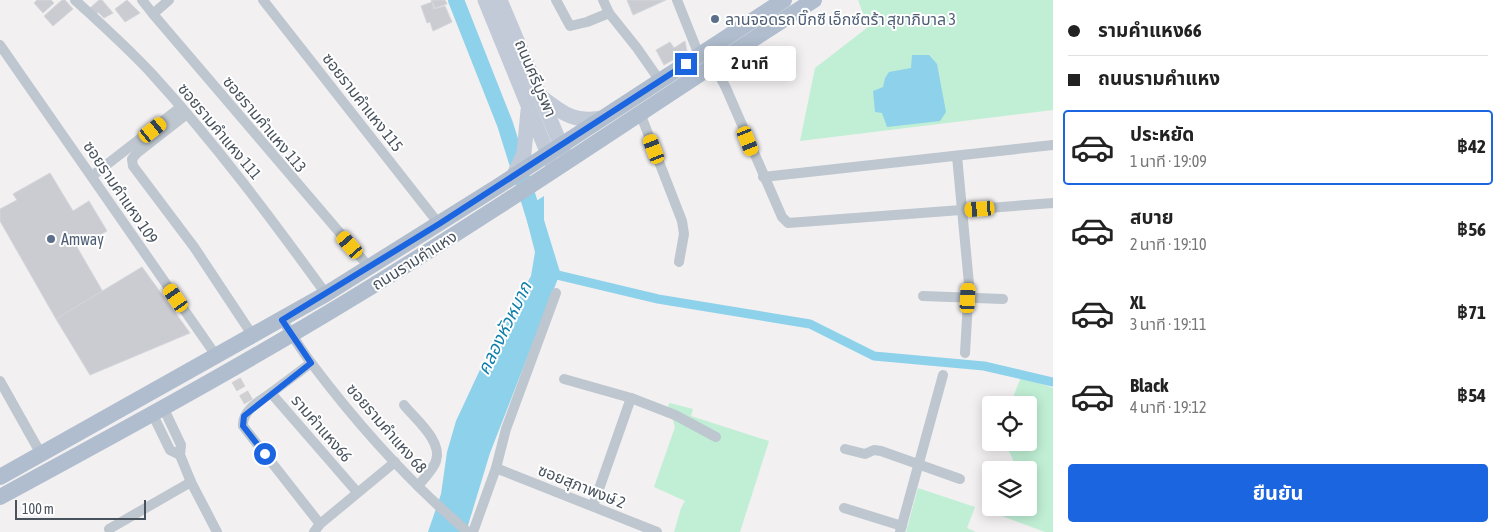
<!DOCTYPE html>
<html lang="th">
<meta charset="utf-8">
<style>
body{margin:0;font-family:"Asap Condensed","Noto Sans Thai",sans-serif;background:#f6f6f6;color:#222;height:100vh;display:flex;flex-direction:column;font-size:19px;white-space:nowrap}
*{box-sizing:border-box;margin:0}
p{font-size:16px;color:#767676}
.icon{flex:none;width:28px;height:28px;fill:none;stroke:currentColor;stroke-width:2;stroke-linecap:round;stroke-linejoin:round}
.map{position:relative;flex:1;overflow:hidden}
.side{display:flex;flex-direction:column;background:#fff;width:450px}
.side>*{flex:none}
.top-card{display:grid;align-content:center;height:110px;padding:0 15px;background:#fff}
.tools{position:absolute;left:982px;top:396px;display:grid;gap:10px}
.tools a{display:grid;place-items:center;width:55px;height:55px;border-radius:5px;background:#fff;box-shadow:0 2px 12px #0003;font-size:25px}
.scale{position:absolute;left:15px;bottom:12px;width:131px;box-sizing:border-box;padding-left:5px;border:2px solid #48525d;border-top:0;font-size:14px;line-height:18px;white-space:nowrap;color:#48525d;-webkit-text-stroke:4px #fff;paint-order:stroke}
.end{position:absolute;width:22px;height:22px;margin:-11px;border:6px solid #1b65e1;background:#fff;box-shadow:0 0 0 2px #fff}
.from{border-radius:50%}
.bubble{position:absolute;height:35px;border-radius:5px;background:#fff;box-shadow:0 2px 12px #0003;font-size:16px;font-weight:700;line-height:35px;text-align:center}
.car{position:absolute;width:15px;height:30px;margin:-15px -8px;border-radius:6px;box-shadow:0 0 4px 1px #0007;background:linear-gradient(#f5c518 24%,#345 0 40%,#f5c518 0 76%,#345 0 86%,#f5c518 0)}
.top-card b{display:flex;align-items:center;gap:18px;height:48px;font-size:19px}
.top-card b+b{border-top:1px solid #e0e0e0}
.top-card i{width:12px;height:12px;background:#222}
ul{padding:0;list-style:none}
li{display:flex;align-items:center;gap:15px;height:75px;margin:0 10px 8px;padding:0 5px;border:2px solid transparent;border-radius:5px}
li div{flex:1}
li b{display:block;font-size:19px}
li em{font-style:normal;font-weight:700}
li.on{border-color:#1b65e1}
li>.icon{width:45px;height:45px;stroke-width:1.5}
.primary-button{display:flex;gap:10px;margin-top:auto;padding:10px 15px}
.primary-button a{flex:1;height:58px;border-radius:5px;background:#1b65e1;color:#fff;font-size:20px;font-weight:700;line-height:58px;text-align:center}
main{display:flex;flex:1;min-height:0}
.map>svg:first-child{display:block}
.green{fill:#c0efd5}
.water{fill:#8dd1eb}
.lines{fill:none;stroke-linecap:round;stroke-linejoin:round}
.canal{stroke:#8dd1eb;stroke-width:9}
.river{stroke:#8dd1eb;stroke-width:16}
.building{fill:#caccd2;stroke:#d4d6db}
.street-tunnel{stroke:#d0d0d3;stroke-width:10;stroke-dasharray:10 5;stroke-linecap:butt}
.street{stroke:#bec6cf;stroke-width:10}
.secondary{stroke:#c1cad6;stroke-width:15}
.primary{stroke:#b0bdce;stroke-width:16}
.route{stroke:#1b65e1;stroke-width:6}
.service-dot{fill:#5c6f8a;stroke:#fff;stroke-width:2}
.labels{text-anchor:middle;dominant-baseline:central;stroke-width:4;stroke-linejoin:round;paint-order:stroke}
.service-label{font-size:16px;fill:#4e5e75;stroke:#fff;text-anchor:start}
.street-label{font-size:16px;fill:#48525d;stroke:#fff}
.water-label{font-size:18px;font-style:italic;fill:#0e7faa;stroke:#fff}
</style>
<main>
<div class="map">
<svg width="1053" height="532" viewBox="0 0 1053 532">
<rect width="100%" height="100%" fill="#f2f0f0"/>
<g class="green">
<polygon points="858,0 1053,0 1053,110 800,141 815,68 868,27"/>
<polygon points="1021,377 1053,388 1053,532 1045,532 994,513 997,508 1029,508 1029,470 1013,470 1015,464 1005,443 1029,442 1029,405 1010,405"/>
<polygon points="670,403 693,409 691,416 769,441 740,532 674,532 681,508 685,501 654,487 675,427 668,405"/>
<polygon points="918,488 975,507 967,528 976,532 906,532"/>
</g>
<g class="water">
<polygon points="912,55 929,55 937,64 946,112 940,121 887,127 882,113 875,112 873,91 883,87 885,78 889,72 911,68"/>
<polygon points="544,196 544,220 560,272 557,281 490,453 466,532 428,532 441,494 447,452 456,421 492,344 531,276 535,252 524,209"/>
</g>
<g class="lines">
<polyline class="canal" points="549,273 658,299 810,324 874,356 984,366 1053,382"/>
<polyline class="river" points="456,0 505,124 537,226"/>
</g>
<g class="building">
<polygon points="37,0 51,0 54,3 43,13 34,3"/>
<polygon points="62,0 65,0 73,9 53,26 44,16"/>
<polygon points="99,0 102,0 113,13 104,18 98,12 97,14 90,8"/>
<polygon points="127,0 140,13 125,22 115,9"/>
<polygon points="431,0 445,0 447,4 435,8"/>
<polygon points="627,0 666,0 633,15"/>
<polygon points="432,2 434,9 445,6 452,22 433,31 430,22 427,23 421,6"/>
<polygon points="685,41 687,52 664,65 656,50 670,42 674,48"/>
<polygon points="50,173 73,211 89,201 107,231 77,247 103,292 56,319 0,221 0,209 17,200 13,194"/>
<polygon points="142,267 190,333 90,375 56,319"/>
</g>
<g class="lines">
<polyline class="street-tunnel" points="236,380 251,406"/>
<g class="street">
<path d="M75 0C101 24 128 48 152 74 215 143 271 218 326 294"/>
<polyline points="142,0 153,14"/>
<polyline points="169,0 153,14 369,267"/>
<polyline points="263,0 439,224"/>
<polyline points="556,0 570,26 587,22 609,13"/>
<polyline points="603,0 609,13 637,48 660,81"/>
<polyline points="677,0 699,55"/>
<polyline points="0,45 217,357"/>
<polyline points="714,65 726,88 782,217 788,223 1053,203"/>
<polyline points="640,113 682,221 684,234 679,262"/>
<polyline points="183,117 137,153 132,159 133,166 194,247 253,336"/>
<polyline points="957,156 969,284 965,353"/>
<polyline points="92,176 181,107"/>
<polyline points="763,177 1053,145"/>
<polyline points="923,296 1003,299"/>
<path d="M282 320C292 334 301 350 312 364 358 425 410 483 468 532"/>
<polyline points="564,379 631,398"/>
<polyline points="0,381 41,454"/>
<polyline points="271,393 311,363"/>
<path d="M404 405C415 419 443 441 436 461 433 470 424 478 418 486"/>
<polyline points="163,407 181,445 180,455 191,482 217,532"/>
<polyline points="152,413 170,450 180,455"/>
<polyline points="845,449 865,454 874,450 881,451 960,479"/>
<polyline points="496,468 657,532"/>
<polyline points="593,506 631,398 675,415 716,437"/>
<polyline points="844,508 902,526"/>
<path d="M320 524 243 426C242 410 260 401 271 393L357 492"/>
<polyline points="109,529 191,482"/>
<polyline points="314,532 320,524 395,462"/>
<polyline points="473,532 496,468 506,429 556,293"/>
<polyline points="900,532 943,375"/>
</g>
<g class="secondary">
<polyline points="485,0 552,164"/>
<polyline points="500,0 565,155"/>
<path d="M540 96C562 113 573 123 603 118"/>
<polyline points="513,177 524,153 528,111"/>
</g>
<g class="primary">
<polyline points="0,477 326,294 497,187 784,0"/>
<path d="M0 497C118 433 236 369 351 299 508 204 659 99 814 0"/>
</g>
</g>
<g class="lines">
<polyline class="route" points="265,454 243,426 244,416 311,363 282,320 439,224 686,64"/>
</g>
<g class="service-dot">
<circle cx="715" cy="19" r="5"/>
<circle cx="51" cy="239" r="5"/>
</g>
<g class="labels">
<g class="service-label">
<text x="725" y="19">ลานจอดรถ บิ๊กซี เอ็กซ์ตร้า สุขาภิบาล 3</text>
<text x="61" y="239">Amway</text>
</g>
<g class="street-label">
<text transform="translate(536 78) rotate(67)">ถนนศรีบูรพา</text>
<text transform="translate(363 102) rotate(52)">ซอยรามคำแหง 115</text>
<text transform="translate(265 124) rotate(50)">ซอยรามคำแหง 113</text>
<text transform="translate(220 131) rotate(50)">ซอยรามคำแหง 111</text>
<text transform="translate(121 192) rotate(56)">ซอยรามคำแหง 109</text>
<text transform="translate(414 260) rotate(-32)">ถนนรามคำแหง</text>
<text transform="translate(322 428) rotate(49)">รามคำแหง66</text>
<text transform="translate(387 428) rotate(49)">ซอยรามคำแหง 68</text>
<text transform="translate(582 486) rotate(22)">ซอยสุภาพงษ์ 2</text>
</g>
<g class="water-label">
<text transform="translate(504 328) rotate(-64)">คลองหัวหมาก</text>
</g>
</g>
</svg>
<div class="tools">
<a><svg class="icon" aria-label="locate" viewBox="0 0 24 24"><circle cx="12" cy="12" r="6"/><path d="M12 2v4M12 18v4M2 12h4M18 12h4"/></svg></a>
<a><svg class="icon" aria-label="layers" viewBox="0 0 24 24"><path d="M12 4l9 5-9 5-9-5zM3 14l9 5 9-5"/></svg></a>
</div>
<div class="scale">100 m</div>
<i class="end from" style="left:265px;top:454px"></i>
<i class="end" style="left:686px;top:64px"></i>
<div class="bubble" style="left:704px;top:46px;width:92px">2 นาที</div>
<i class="car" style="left:153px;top:130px;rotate:51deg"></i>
<i class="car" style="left:748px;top:141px;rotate:158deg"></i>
<i class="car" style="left:654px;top:149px;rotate:339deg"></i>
<i class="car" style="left:980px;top:209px;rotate:266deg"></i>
<i class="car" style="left:350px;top:245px;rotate:319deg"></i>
<i class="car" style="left:176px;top:298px;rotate:325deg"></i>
<i class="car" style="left:968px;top:298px;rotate:3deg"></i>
</div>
<section class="side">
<div class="top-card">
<b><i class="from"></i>รามคำแหง66</b>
<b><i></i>ถนนรามคำแหง</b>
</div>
<ul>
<li class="on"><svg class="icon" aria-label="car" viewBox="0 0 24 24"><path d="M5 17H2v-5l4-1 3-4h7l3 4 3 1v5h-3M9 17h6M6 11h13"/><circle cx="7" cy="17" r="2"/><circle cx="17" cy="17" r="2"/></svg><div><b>ประหยัด</b><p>1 นาที · 19:09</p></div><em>฿42</em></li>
<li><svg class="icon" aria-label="car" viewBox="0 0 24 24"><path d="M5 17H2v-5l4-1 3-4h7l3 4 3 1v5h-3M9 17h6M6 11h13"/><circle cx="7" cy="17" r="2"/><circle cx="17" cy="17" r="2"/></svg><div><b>สบาย</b><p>2 นาที · 19:10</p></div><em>฿56</em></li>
<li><svg class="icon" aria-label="car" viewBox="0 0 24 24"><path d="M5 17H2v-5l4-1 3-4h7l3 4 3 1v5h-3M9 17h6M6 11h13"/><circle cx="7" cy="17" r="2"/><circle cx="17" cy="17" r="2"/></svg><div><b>XL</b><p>3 นาที · 19:11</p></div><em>฿71</em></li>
<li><svg class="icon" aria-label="car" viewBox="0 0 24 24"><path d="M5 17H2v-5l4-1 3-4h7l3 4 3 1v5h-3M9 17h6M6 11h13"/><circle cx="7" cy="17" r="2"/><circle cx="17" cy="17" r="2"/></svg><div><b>Black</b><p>4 นาที · 19:12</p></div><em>฿54</em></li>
</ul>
<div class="primary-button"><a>ยืนยัน</a></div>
</section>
</main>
